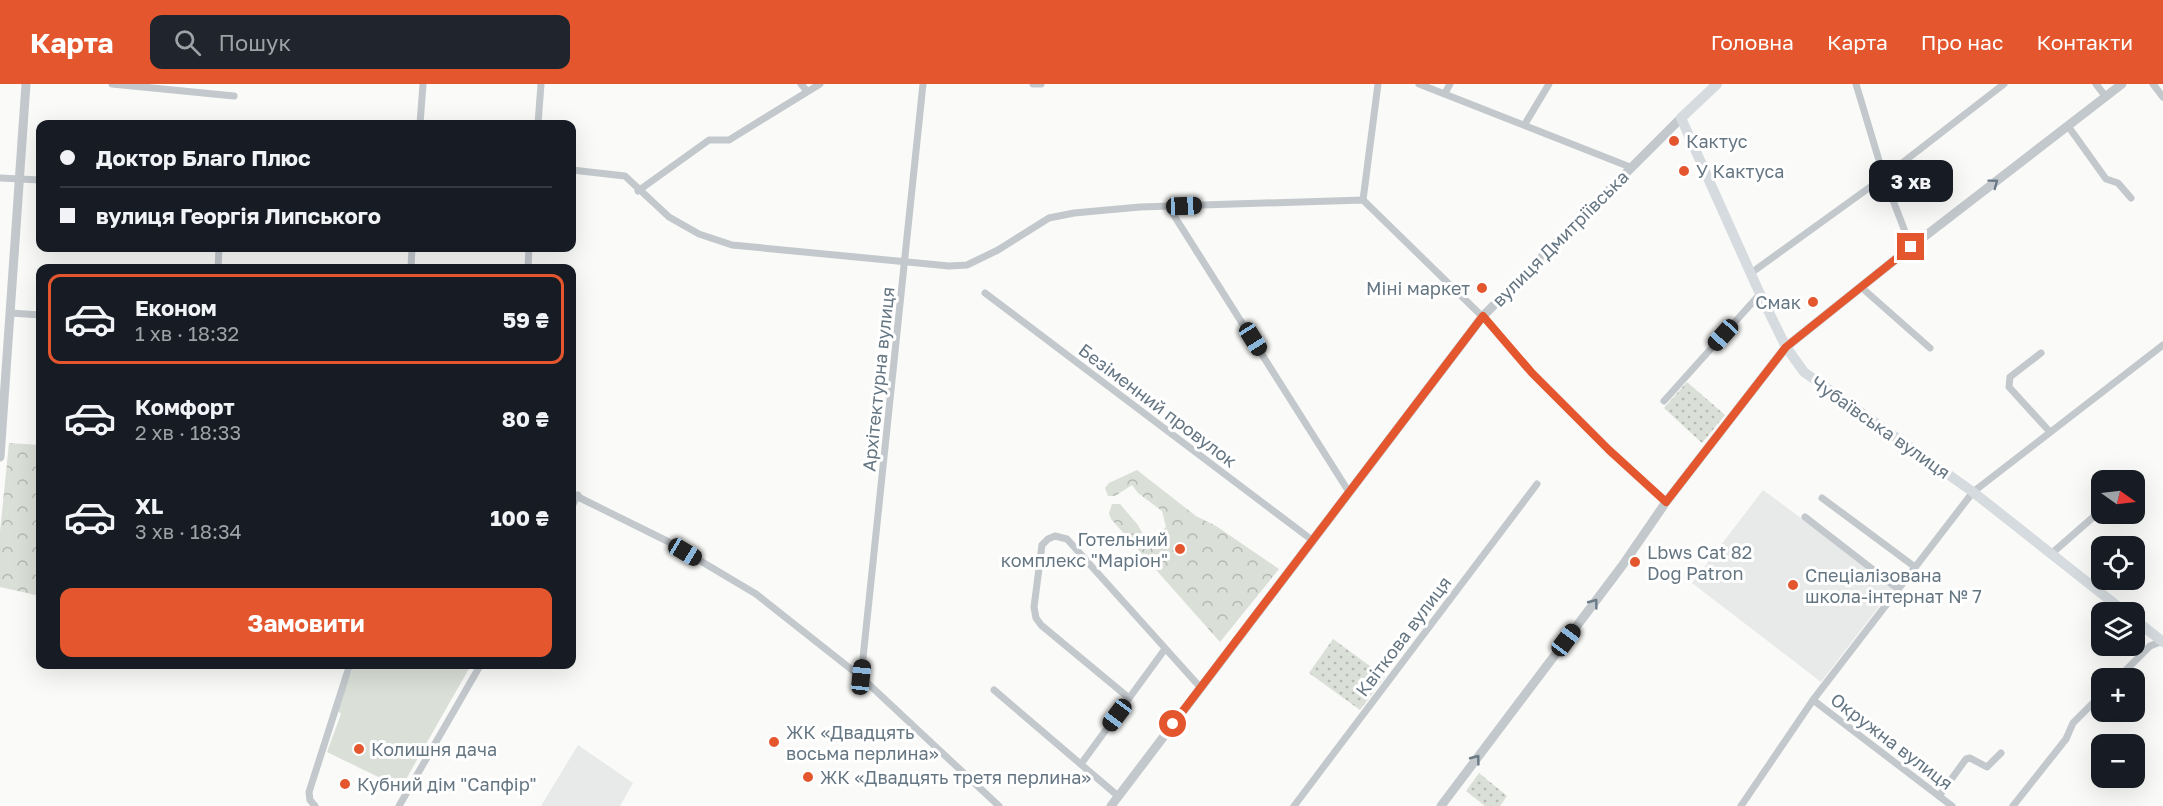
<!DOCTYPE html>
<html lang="uk">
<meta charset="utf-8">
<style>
body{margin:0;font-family:"Golos Text",sans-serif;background:#20242c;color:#f1f3f6;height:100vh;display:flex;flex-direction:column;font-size:22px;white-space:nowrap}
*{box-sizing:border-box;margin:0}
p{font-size:20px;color:#9ea1a6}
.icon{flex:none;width:33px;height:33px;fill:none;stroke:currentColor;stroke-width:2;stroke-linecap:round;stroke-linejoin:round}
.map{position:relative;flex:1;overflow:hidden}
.side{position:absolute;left:36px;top:180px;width:540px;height:405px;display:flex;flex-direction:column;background:#171b24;border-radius:12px;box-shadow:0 6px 24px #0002}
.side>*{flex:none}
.hud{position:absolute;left:36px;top:36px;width:540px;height:132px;border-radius:12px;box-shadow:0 6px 24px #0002;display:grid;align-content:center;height:132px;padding:0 24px;background:#171b24}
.needle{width:39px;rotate:104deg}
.buttons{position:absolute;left:2091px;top:386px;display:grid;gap:12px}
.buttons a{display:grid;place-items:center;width:54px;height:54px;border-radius:12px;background:#171b24;box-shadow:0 6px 24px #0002;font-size:30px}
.end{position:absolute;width:27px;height:27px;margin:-14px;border:8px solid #e4572e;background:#fff;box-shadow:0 0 0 3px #fff}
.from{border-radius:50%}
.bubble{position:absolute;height:42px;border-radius:12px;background:#171b24;box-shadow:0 6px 24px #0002;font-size:20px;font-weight:700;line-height:42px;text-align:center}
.car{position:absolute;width:18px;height:36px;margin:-18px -9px;border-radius:8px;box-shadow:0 0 4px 2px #0007;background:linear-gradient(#222 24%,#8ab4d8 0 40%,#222 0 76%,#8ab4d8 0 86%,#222 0)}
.hud b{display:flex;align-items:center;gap:21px;height:57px;font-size:22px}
.hud b+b{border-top:2px solid #363941}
.hud i{width:15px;height:15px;background:#f1f3f6}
ul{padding:10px 0 0;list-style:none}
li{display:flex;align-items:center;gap:18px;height:90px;margin:0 12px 9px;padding:0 12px;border:3px solid transparent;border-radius:12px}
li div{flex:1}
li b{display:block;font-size:22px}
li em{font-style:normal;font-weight:700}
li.selected{border-color:#e4572e}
li>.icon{width:54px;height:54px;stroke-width:1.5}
.button{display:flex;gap:12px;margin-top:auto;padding:12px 24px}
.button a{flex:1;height:69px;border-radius:12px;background:#e4572e;color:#fff;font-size:24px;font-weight:700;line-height:69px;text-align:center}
header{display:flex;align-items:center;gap:36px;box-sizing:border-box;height:84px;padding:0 30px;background:#e4572e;color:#fff}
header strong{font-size:28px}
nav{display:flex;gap:33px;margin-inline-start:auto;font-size:21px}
.search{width:420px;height:54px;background:#20242c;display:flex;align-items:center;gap:15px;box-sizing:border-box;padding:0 21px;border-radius:12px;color:#9ea1a6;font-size:22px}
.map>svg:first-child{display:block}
.built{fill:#e8e9e9}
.green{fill:#dadfd7}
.forest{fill:url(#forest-crowns)}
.garden{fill:url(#garden-dots)}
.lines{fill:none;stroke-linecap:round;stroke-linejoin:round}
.minor{stroke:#c3c8cc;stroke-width:7}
.tertiary{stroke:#c3c8cc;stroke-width:9}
.secondary{stroke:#d6dbdf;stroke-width:10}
.oneway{stroke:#6a7a87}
.route{stroke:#e4572e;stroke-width:8}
.poi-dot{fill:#e4572e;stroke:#fff;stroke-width:2}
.labels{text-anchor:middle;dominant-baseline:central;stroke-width:6;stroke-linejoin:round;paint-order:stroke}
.poi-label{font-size:18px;fill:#657683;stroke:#fff;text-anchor:start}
.street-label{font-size:18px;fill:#657683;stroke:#fff}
</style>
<header>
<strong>Карта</strong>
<div class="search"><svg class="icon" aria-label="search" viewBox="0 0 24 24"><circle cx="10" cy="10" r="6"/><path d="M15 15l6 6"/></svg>Пошук</div>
<nav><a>Головна</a><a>Карта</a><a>Про нас</a><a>Контакти</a></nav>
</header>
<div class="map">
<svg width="2163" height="722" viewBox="0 0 2163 722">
<defs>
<pattern id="forest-crowns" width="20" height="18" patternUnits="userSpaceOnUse" patternTransform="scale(1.5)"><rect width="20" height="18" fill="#dadfd7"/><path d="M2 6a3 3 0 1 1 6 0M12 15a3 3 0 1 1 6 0" fill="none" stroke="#b4b9b4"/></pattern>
<pattern id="garden-dots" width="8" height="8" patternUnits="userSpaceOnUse" patternTransform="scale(1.5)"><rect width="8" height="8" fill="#dadfd7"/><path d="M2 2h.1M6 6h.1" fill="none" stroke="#b4b9b4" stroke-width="1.8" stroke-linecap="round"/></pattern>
</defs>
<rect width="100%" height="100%" fill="#fafaf8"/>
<g class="built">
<polygon points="1763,406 1894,503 1821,598 1692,499"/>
<polygon points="578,661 633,699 620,722 541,722"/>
</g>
<polygon class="green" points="354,581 471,581 401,704 327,668 341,630 337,626"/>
<g class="forest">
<polygon points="9,359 40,361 40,512 0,503 0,448"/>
<polygon points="1137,386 1196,432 1216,442 1279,485 1220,558 1111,435 1109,429 1112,420 1120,420 1138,441 1148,460 1166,443 1162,427 1138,409 1132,401 1115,412 1108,412 1105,404 1109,399"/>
</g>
<g class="garden">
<polygon points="1687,298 1725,331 1702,359 1664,324"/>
<polygon points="1333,555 1385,593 1360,626 1309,589"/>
<polygon points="1479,689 1507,712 1500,722 1485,722 1466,707"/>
</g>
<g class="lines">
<g class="minor">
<polyline points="112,0 234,12"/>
<polyline points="801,0 807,7"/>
<polyline points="1033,0 1041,0"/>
<polyline points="1419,0 1630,83"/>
<polyline points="1856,0 1884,93 1911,163"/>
<polyline points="2096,0 2106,13"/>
<polyline points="2153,0 2163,13"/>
<polyline points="1445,9 1450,0"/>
<polyline points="420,40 423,0"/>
<polyline points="538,40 541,0"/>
<polyline points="1525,40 1549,0"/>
<polyline points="2068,42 2106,95 2118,99 2131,114"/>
<polyline points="572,86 625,92 669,133 699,150 732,161 949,182 967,181 998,166 1049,134 1074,129 1140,123 1363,116 1489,239 1532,289 1609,366 1666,418"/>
<polyline points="0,94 40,96"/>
<polyline points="638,107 709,56 729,56 820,0"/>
<polyline points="1363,116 1378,0"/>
<polyline points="1168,122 1349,408"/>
<polyline points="218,184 219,164"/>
<polyline points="411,184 412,164"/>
<polyline points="528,184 529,164"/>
<polyline points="1751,189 1884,93 2004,0"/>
<polyline points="1861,203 1930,264"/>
<polyline points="985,209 1312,456"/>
<polyline points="11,229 40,231"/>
<polyline points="2041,269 2010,293 2009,303 2050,348"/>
<polyline points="1664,317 1760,210"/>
<polyline points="572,410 667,457 756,510 861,593 999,722"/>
<polyline points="1822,414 1915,483"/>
<polyline points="572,422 578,411"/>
<polyline points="1805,433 1898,505"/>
<polyline points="2051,470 2099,428"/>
<polyline points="861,593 923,0"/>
<polyline points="2118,594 2150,562 2163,557"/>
<polyline points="994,606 1118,712"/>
<polyline points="1129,614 1041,541 1036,534 1034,523 1042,461 1048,455 1055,452 1067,455 1200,603"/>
<polyline points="1813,616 1952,722"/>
<polyline points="1081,680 1165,565"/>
<polyline points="1939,712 1966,675 1970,674 1987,683 2001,669"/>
<polyline points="315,722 310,716 309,708 350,580"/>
<polyline points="399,722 481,580"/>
<polyline points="1294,722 1537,400"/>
<polyline points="1741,722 1813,616 1973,408 2163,261"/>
<polyline points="2013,722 2066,655 2073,639 2102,610"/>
</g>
<g class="tertiary">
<polyline points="0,373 26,0"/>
<polyline points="1111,722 1483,232 1681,34"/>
<polyline points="1441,722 1622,482 1666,418 1786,263 1911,163 2122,0"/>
</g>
<g class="secondary">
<polyline points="1717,0 1681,34 1760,210 1786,263 1804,288 1973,408 2125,528"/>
<polyline points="2134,535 2163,558"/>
</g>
</g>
<defs><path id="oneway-chevron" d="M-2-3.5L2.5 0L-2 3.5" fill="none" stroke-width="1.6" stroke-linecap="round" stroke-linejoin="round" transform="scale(1.5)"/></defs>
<g class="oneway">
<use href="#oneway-chevron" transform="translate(1994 99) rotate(-37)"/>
<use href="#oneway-chevron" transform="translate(1594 519) rotate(-53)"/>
<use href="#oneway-chevron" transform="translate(1476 675) rotate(-53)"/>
</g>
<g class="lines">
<polyline class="route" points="1173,640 1483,232 1532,289 1609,366 1666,418 1786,263 1911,163"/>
</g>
<g class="poi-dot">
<circle cx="1674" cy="57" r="6"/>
<circle cx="1684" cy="87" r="6"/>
<circle cx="1482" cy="204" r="6"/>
<circle cx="1813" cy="218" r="6"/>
<circle cx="1180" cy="465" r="6"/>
<circle cx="1635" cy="478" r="6"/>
<circle cx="1793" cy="501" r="6"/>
<circle cx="774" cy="658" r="6"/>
<circle cx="359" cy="665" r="6"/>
<circle cx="808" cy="693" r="6"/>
<circle cx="345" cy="700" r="6"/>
</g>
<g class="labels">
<g class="poi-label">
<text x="1686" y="57">Кактус</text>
<text x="1696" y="87">У Кактуса</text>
<text x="1470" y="204" text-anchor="end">Міні маркет</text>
<text x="1801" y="218" text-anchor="end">Смак</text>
<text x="1168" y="455" text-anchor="end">Готельний<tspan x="1168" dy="21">комплекс "Маріон"</tspan></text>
<text x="1647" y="468">Lbws Cat 82<tspan x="1647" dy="21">Dog Patron</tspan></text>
<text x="1805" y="491">Спеціалізована<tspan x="1805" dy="21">школа-інтернат № 7</tspan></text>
<text x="786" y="648">ЖК «Двадцять<tspan x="786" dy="21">восьма перлина»</tspan></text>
<text x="371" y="665">Колишня дача</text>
<text x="820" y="693">ЖК «Двадцять третя перлина»</text>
<text x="357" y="700">Кубний дім "Сапфір"</text>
</g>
<g class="street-label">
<text transform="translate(1560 154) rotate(-45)">вулиця Дмитріївська</text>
<text transform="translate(878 295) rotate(-84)">Архітектурна вулиця</text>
<text transform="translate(1158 321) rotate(37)">Безіменний провулок</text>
<text transform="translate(1881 343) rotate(35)">Чубаївська вулиця</text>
<text transform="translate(1403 552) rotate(-53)">Квіткова вулиця</text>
<text transform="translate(1892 657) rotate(37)">Окружна вулиця</text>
</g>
</g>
</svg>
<div class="buttons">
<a><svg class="needle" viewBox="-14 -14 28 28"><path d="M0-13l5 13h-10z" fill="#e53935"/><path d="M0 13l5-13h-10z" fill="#9ea1a6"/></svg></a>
<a><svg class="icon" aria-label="locate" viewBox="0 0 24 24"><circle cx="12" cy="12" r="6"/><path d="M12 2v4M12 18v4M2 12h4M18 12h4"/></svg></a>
<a><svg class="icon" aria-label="layers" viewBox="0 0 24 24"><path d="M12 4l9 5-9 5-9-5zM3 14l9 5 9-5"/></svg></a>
<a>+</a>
<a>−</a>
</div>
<i class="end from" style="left:1173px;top:640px"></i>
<i class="end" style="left:1911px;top:163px"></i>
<div class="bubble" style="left:1869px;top:76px;width:84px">3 хв</div>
<i class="car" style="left:1184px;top:122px;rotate:88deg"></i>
<i class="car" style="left:1723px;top:251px;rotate:222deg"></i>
<i class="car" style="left:1253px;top:255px;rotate:148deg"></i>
<i class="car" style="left:685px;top:468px;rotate:121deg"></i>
<i class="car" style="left:1566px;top:556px;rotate:37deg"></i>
<i class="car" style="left:861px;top:593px;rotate:6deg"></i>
<i class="car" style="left:1117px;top:631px;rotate:217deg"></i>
<div class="hud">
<b><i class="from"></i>Доктор Благо Плюс</b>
<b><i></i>вулиця Георгія Липського</b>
</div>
<section class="side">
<ul>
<li class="selected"><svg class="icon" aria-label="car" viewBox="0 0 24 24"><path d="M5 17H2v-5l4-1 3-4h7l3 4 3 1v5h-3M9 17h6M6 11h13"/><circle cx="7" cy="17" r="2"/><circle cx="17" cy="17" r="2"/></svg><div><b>Економ</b><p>1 хв · 18:32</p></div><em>59 ₴</em></li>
<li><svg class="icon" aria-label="car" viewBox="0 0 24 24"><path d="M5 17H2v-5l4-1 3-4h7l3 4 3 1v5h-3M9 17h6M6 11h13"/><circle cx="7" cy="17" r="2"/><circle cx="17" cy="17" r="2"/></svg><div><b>Комфорт</b><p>2 хв · 18:33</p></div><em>80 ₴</em></li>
<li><svg class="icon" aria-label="car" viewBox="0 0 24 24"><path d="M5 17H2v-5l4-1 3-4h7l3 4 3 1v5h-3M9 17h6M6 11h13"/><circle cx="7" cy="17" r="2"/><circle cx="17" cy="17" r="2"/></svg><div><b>XL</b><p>3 хв · 18:34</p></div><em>100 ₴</em></li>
</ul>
<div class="button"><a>Замовити</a></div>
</section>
</div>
